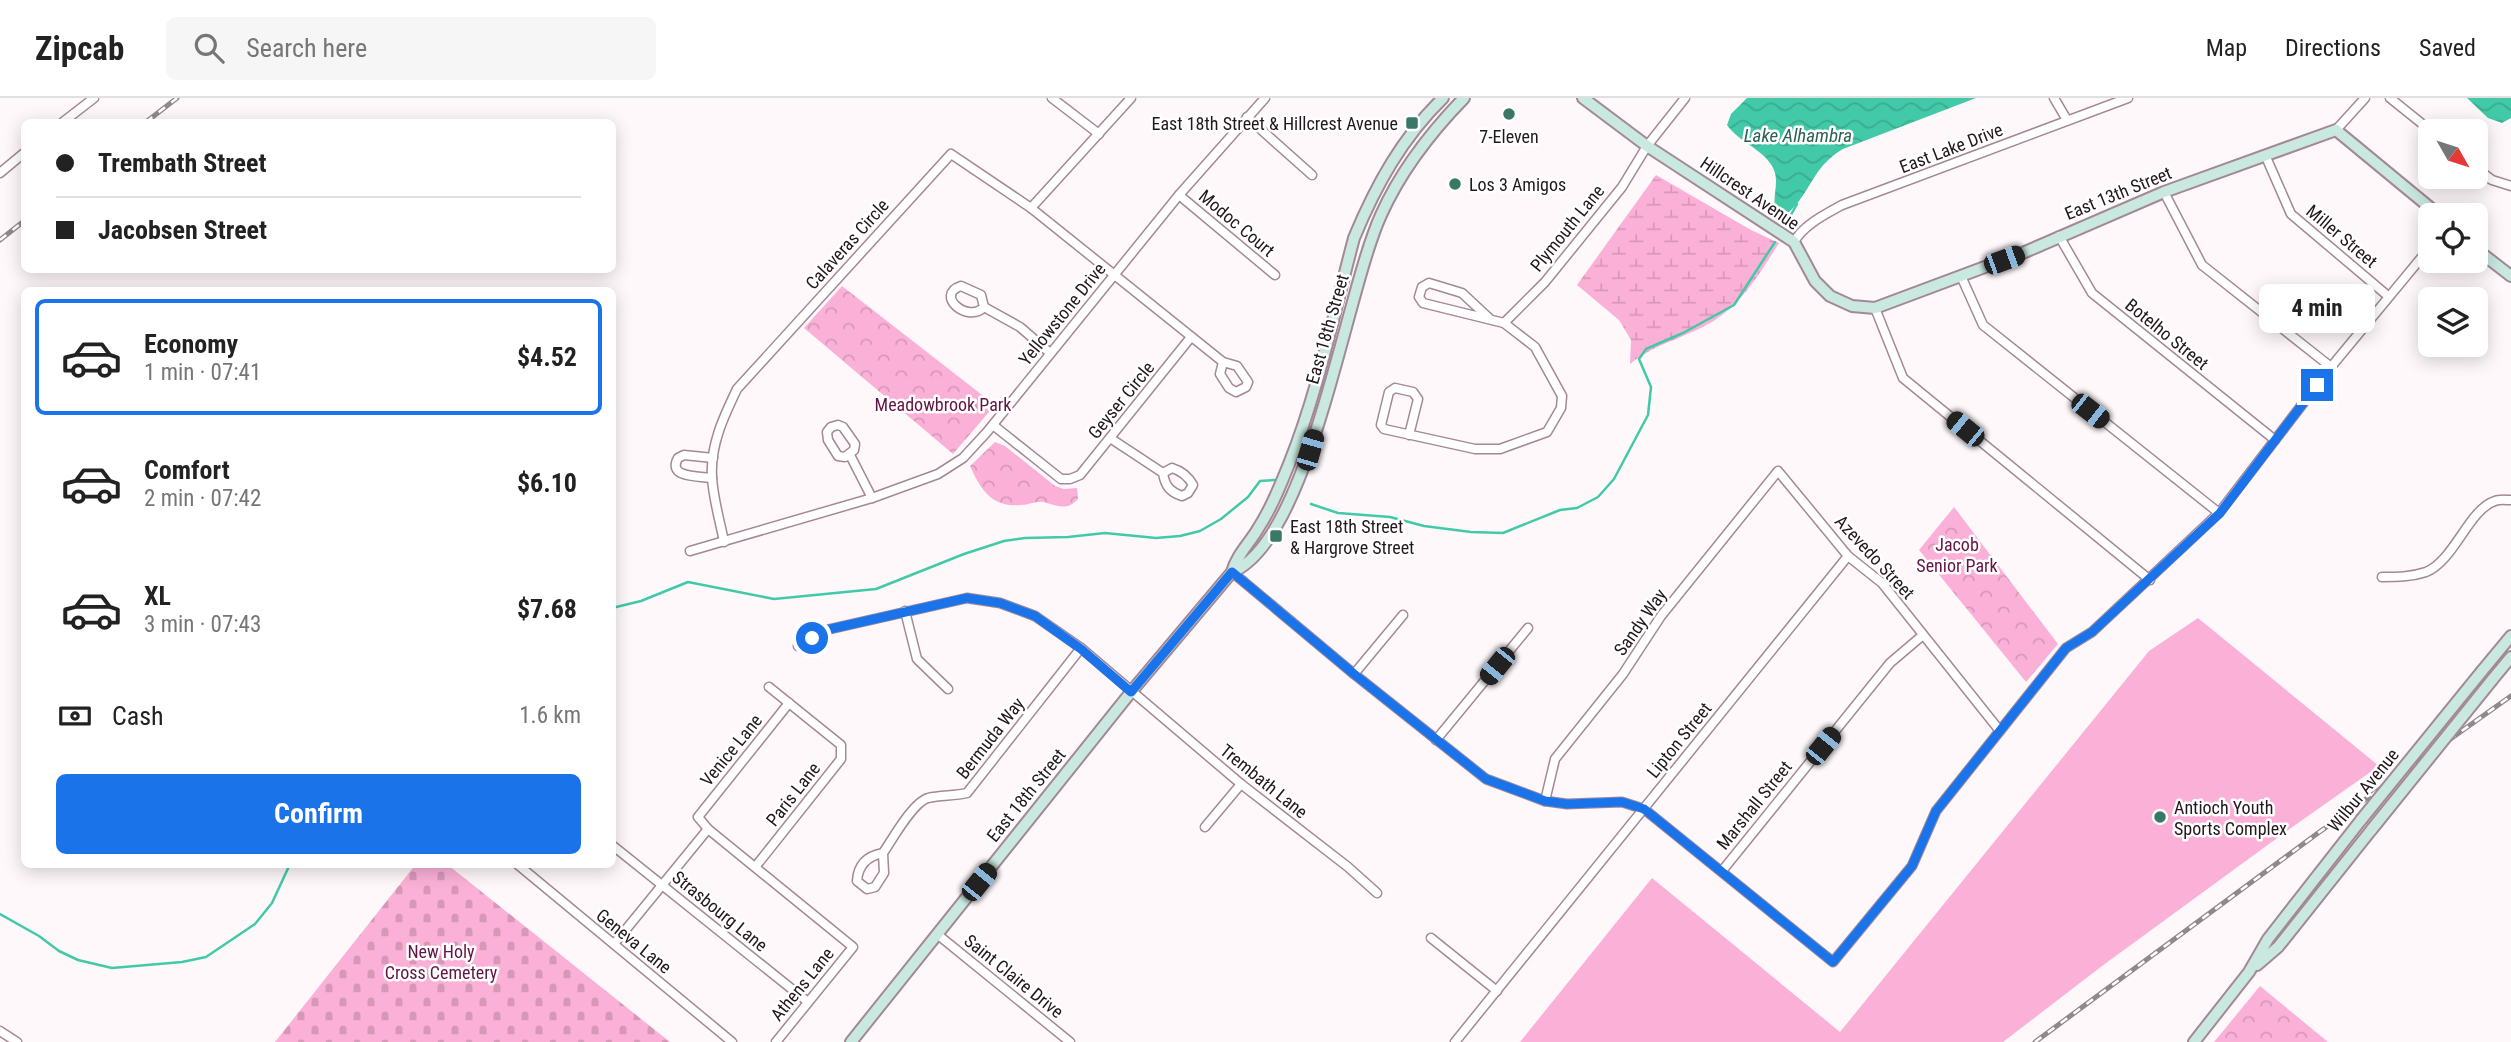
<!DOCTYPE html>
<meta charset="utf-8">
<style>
body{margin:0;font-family:"Roboto Condensed",sans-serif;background:#f6f6f6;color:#222;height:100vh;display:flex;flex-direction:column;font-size:26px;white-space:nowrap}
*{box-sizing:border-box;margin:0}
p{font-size:23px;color:#767676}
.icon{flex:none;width:38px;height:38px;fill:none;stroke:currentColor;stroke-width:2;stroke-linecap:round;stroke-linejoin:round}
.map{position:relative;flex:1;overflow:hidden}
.drawer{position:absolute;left:21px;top:189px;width:595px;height:581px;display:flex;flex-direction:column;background:#fff;border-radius:10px;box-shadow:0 4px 18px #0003}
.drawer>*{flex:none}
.guide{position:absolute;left:21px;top:21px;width:595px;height:154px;border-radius:10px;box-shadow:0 4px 18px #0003;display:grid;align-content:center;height:154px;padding:0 35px;background:#fff}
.needle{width:46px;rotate:129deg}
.controls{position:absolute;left:2418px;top:21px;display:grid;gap:14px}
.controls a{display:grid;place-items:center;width:70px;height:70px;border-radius:10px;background:#fff;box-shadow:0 4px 18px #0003;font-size:35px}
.end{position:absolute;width:32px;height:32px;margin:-16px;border:9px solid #1a73e8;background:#fff;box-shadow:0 0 0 4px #fff}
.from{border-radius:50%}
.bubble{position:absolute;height:49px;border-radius:10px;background:#fff;box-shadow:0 4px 18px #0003;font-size:23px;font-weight:700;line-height:49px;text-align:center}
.car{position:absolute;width:21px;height:42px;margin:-21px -10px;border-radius:9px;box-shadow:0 0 5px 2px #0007;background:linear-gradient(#222 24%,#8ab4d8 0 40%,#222 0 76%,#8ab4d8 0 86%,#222 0)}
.guide b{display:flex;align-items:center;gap:24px;height:66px;font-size:26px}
.guide b+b{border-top:2px solid #e0e0e0}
.guide i{width:18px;height:18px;background:#222}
ul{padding:12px 0 0;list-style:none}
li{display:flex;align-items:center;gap:21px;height:116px;margin:0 14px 10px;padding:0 21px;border:4px solid transparent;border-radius:10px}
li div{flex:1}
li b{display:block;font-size:26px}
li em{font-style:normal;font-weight:700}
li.selected{border-color:#1a73e8}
li>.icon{width:63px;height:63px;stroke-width:1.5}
.pay{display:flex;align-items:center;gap:18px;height:77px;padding:0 35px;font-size:26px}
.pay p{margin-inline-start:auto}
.cta{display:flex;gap:14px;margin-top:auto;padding:14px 35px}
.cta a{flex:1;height:80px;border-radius:10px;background:#1a73e8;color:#fff;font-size:28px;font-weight:700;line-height:80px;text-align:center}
header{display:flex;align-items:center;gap:42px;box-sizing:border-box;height:98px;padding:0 35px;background:#fff;border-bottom:2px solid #e0e0e0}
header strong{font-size:33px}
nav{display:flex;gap:38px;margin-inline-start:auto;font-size:24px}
.search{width:490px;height:63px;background:#f6f6f6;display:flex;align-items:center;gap:18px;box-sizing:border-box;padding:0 24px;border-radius:10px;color:#767676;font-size:26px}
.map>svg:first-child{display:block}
.forest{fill:url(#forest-crowns)}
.wetland{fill:url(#wetland-marsh)}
.cemetery{fill:url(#cemetery-stones)}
.pitch{fill:#fbb1d7}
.water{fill:url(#water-waves)}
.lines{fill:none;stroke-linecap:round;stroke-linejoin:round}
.stream{stroke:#42c9a7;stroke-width:2.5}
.street-casing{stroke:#a48896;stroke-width:11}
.secondary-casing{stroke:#a48896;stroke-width:14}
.street{stroke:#fff;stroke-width:8}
.secondary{stroke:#c8e8e0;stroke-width:10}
.rail-casing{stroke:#90888c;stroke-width:5}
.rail{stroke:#fff;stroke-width:2.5;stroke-dasharray:8;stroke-linecap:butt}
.secondary-bridge-casing{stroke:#a48896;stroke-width:14;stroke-linecap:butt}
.secondary-bridge{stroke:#c8e8e0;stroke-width:10}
.route{stroke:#1a73e8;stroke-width:9}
.poi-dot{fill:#397866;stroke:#fff;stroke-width:2.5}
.labels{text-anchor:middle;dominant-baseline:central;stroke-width:5;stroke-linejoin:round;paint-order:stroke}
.poi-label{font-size:18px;fill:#22171d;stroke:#fff;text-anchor:start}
.street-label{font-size:18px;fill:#22171d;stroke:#fff}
.park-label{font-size:18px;fill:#631346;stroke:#fff}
.water-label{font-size:19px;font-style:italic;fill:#2c6152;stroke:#fff}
</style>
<header>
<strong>Zipcab</strong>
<div class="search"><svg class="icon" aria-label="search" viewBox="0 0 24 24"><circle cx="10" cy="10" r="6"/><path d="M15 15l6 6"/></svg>Search here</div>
<nav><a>Map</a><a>Directions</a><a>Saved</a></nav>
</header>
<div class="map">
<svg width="2511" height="944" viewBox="0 0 2511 944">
<defs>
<pattern id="forest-crowns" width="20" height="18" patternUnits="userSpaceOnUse" patternTransform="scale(1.75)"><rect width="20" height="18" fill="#fbb1d7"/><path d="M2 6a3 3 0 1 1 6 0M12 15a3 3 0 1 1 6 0" fill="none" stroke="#d798b8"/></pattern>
<pattern id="wetland-marsh" width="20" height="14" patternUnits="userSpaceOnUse" patternTransform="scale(1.75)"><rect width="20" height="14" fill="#fbb1d7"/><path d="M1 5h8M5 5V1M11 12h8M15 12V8" fill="none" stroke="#d798b8"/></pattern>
<pattern id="cemetery-stones" width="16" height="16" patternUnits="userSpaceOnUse" patternTransform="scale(1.75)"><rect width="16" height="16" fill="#fbb1d7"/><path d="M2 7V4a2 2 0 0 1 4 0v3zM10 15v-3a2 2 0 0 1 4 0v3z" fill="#d798b8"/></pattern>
<pattern id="water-waves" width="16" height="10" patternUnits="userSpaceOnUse" patternTransform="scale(1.75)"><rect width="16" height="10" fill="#42c9a7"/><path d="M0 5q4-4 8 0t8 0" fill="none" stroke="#3aac8f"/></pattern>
</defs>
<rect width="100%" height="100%" fill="#fef8fb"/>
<g class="forest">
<polygon points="842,188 995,307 953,356 804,230"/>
<path d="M995 344 1005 348 1055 388 1064 391 1077 390 1078 401C1066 414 1057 407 1043 404 1036 403 1029 407 1021 407 992 410 981 392 970 368Z"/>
<polygon points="1954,409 2058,546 2026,584 1919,452"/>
<polygon points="2260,888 2328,944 2214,944"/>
</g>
<path class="wetland" d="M1656 77 1751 132 1779 145C1758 178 1739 211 1703 229 1677 242 1654 247 1630 266L1631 242 1619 222 1577 187Z"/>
<polygon class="cemetery" points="416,766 448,767 670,944 275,944"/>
<polygon class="pitch" points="2198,520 2379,668 2284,735 2102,868 2003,944 1520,944 1652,780 1840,934 2149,553"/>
<g class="water">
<path d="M1747 0H1976L1843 51C1811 70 1812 94 1787 116L1781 115 1775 109C1773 98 1778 86 1775 75 1769 53 1739 45 1727 27L1731 16Z"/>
<polygon points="2467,0 2511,0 2511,20 2502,25 2488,20"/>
</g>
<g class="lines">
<g class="stream">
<polyline points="1787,124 1797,106"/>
<polyline points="1311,406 1338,415 1390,419 1424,428 1471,434 1503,435 1560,412 1577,410 1598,399 1614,381 1648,317 1651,289 1639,261 1646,251 1683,235 1734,207 1775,144"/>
<polyline points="612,510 641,503 688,484 774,501 876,491 964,456 1004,443 1025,440 1068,439 1105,435 1156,440 1180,438 1200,433 1221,421 1248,399 1260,383 1274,382"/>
<polyline points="0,816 39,838 59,853 78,862 112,870 182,864 206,859 255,826 272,805 290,766"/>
</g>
<g class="street-casing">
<g id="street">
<polyline points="1052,0 1099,36"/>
<polyline points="2054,0 2067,22"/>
<polyline points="2390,0 2431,33"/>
<polyline points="1247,19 1312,77"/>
<polyline points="63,24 94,0"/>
<polyline points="2336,32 2365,0"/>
<polyline points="2266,59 2291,116 2388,198"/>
<polyline points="2476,70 2492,82 2511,88"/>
<polyline points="0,75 24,55"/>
<polyline points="2164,94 2202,167 2331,269"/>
<polyline points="1179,97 1275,177"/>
<polyline points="1031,110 1131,0"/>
<polyline points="2059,138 2092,195 2275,342"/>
<path d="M1794 144C1803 127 1826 116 1842 107L2128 0"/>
<polyline points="1961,178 1983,227 2219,415"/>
<path d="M961 188 981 197 984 209C968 226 934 197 961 188Z"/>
<polyline points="984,209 1020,229 1050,255"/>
<polyline points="1875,210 1903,280 2150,482"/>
<polyline points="1504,225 1545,184 1622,89 1647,48 1685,0"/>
<polygon points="838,327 843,329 855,346 854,352 845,359 838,358 828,342 827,334 831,329"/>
<polyline points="993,327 1061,381 1070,381 1080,377 1191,239"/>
<polyline points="1409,337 1418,301 1413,294 1395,290 1389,294 1381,327 1384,331 1475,351 1500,351 1547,334 1561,310 1562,298 1535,249 1504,225 1423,205 1419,199 1422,189 1429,185 1462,195 1490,221"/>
<path d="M1110 340 1163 375C1165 388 1170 394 1182 398L1188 395 1193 387C1188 378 1182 373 1172 370L1163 375"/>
<polyline points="850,357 872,400"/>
<path d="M712 380C698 378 667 380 678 360L684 357 713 360"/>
<path d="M724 444C720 423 713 400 712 379 710 347 724 318 737 291L951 56 1031 110 1223 264 1237 268 1248 284 1246 289 1236 294 1229 290 1220 276 1223 264"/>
<polyline points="690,453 872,400 938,376 963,360 987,334 1179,97 1265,0"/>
<polyline points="1232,474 1354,576 1486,681 1545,703 1567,706 1622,704 1644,711 1833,864 1912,768 1936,713 2066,550 2092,534 2219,415 2331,269 2431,148"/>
<path d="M2382 479C2397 479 2411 479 2426 474 2454 463 2469 411 2495 403 2499 401 2506 402 2511 402"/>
<polyline points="905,513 917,561 948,591"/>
<polyline points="798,548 826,532 967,500 1000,505 1035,518 1081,550 1241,686 1348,769 1377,795"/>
<polyline points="1354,576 1403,517"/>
<polyline points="1436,642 1528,530"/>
<polyline points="1545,703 1555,661 1623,576 1661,518 1778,373 1848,458 1882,485 2000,633"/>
<polyline points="1205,729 1241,686"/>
<polyline points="612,747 808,904"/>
<path d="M883 755 884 775 875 789 867 791 857 783C858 767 867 758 883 755 892 742 913 704 928 700 941 697 954 698 967 695L1081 550"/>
<polyline points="517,766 732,944"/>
<polyline points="756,768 841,661 841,647 769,589"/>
<polyline points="1722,773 1890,565 1923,537"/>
<polyline points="937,836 1070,944"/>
<polyline points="1431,840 1497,893"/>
<polyline points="614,846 708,731"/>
<polyline points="0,933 17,944"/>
<polyline points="776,944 853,849 708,731 698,719 789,605"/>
<polyline points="1455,944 1848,458"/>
</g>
</g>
<g class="secondary-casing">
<g id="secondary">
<polyline points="1583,0 1647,48 1794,144 1815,183 1830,198 1852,208 1875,210 2025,154 2164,94 2336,32 2439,117"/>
<polyline points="2476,151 2511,178"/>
<path d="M1232 474C1310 442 1345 196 1381 117 1401 72 1430 35 1464 0"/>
<polyline points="2482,573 2511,538"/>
<polyline points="2492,582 2511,559"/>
<polyline points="2257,867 2278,849 2372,731"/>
<path d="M851 944 1131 594 1232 474C1237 456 1250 445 1259 429 1272 409 1280 388 1289 366 1318 294 1334 215 1354 140 1376 87 1402 40 1443 0"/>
<polyline points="2194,944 2249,874 2268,841 2361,722"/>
</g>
</g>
<use href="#street" class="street"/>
<use href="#secondary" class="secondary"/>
<g class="rail-casing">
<g id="rail">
<polyline points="146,24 177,0"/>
<polyline points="0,142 24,123"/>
<polyline points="2035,944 2318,735 2511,598"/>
</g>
</g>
<use href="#rail" class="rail"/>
<g class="secondary-bridge-casing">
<g id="secondary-bridge">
<polyline points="2361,722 2482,573"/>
<polyline points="2372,731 2492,582"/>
</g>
</g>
<use href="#secondary-bridge" class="secondary-bridge"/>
</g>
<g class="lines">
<polyline class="route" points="812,540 826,532 967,500 1000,505 1035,518 1081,551 1131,594 1232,474 1354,576 1486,681 1545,703 1567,706 1622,704 1644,711 1833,864 1912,768 1936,713 2066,550 2092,534 2220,415 2317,287"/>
</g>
<g class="poi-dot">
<circle cx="1509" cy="16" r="7"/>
<rect x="1405" y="18" width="14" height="14" rx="3.5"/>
<circle cx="1455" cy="86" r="7"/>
<rect x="1269" y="431" width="14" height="14" rx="3.5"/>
<circle cx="2160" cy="719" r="7"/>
</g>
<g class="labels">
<g class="poi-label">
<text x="1398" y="25" text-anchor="end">East 18th Street &amp; Hillcrest Avenue</text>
<text x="1509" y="38" text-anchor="middle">7-Eleven</text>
<text x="1469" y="86">Los 3 Amigos</text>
<text x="1290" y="428">East 18th Street<tspan x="1290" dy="21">&amp; Hargrove Street</tspan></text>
<text x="2174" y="709">Antioch Youth<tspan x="2174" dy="21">Sports Complex</tspan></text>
</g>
<g class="street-label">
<text transform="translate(1951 50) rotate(-21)">East Lake Drive</text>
<text transform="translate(1750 95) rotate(34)">Hillcrest Avenue</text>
<text transform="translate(2118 95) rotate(-22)">East 13th Street</text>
<text transform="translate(1237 125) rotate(40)">Modoc Court</text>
<text transform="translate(1567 130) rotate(-51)">Plymouth Lane</text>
<text transform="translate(2342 138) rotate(40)">Miller Street</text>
<text transform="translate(847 146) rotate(-48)">Calaveras Circle</text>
<text transform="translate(1062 216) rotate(-51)">Yellowstone Drive</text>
<text transform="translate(1327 231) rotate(-74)">East 18th Street</text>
<text transform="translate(2167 236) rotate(39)">Botelho Street</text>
<text transform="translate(1121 302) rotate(-51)">Geyser Circle</text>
<text transform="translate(1875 459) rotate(47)">Azevedo Street</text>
<text transform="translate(1640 524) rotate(-55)">Sandy Way</text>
<text transform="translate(990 640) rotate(-52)">Bermuda Way</text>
<text transform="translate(1679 642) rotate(-51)">Lipton Street</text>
<text transform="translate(731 652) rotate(-51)">Venice Lane</text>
<text transform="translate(1264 683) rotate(39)">Trembath Lane</text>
<text transform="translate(2363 692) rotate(-51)">Wilbur Avenue</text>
<text transform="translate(793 696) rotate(-52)">Paris Lane</text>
<text transform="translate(1026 697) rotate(-51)">East 18th Street</text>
<text transform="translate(1754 707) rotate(-51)">Marshall Street</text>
<text transform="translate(720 813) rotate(39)">Strasbourg Lane</text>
<text transform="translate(634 843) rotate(39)">Geneva Lane</text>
<text transform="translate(1014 878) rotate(39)">Saint Claire Drive</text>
<text transform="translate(802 886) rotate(-51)">Athens Lane</text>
</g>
<g class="park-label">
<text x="943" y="306">Meadowbrook Park</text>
<text x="1957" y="446">Jacob<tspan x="1957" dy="21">Senior Park</tspan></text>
<text x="441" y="853">New Holy<tspan x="441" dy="21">Cross Cemetery</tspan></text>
</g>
<g class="water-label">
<text x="1798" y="37">Lake Alhambra</text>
</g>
</g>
</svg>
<div class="controls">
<a><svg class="needle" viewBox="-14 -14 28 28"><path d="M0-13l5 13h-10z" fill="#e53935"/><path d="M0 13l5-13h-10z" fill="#767676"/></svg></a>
<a><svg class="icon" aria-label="locate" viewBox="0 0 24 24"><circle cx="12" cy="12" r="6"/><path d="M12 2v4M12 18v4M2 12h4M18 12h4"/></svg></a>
<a><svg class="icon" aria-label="layers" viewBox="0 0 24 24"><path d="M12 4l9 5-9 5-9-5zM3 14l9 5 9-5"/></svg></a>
</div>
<i class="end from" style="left:812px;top:540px"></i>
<i class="end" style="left:2317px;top:287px"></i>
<div class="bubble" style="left:2259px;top:186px;width:116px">4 min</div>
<i class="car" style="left:2004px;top:162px;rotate:70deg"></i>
<i class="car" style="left:2090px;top:313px;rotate:128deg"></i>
<i class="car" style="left:1965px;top:331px;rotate:309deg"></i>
<i class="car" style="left:1310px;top:352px;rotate:16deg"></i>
<i class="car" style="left:1497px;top:568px;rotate:219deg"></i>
<i class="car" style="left:1823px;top:648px;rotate:39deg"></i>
<i class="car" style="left:979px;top:784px;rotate:39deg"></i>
<div class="guide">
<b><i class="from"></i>Trembath Street</b>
<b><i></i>Jacobsen Street</b>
</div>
<section class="drawer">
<ul>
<li class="selected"><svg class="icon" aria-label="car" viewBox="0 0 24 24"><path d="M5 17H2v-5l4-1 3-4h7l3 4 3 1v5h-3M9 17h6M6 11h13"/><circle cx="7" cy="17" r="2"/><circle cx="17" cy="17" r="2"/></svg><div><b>Economy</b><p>1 min · 07:41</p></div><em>$4.52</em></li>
<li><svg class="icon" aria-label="car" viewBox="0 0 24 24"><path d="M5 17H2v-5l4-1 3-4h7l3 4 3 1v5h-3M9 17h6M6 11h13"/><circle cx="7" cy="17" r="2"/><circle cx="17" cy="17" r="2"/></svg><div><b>Comfort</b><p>2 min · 07:42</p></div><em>$6.10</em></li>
<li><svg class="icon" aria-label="car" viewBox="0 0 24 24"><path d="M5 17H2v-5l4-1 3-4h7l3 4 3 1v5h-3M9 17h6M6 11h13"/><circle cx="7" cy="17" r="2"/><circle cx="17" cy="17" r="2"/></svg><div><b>XL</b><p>3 min · 07:43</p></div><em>$7.68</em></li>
</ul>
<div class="pay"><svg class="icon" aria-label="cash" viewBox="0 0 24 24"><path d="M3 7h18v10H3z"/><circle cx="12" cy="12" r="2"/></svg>Cash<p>1.6 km</p></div>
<div class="cta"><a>Confirm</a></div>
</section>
</div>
